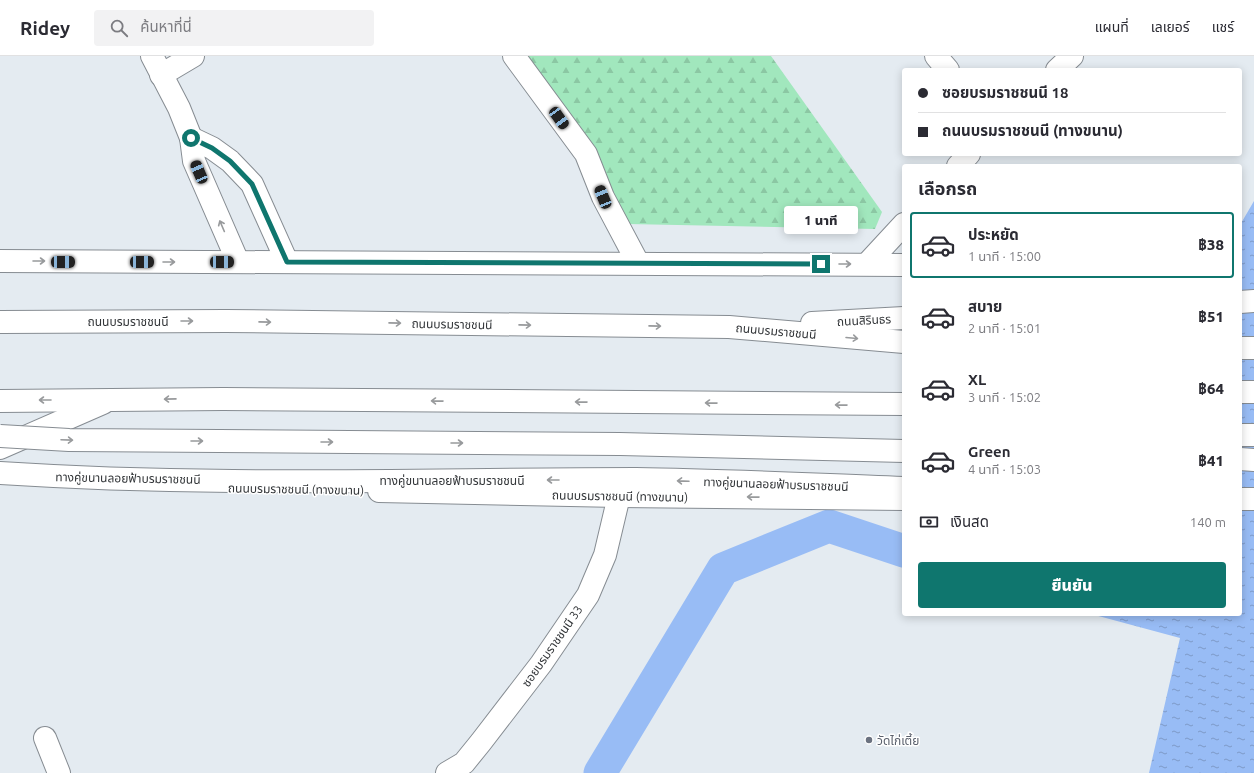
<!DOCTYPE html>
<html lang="th">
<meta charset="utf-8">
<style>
body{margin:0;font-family:Ubuntu,"Noto Sans Thai",sans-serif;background:#f2f2f3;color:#2b2b33;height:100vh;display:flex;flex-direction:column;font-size:15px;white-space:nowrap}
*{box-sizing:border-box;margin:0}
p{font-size:13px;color:#7c7c81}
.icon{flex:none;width:22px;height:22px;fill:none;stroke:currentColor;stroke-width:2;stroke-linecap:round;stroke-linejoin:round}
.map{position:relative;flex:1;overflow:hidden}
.panel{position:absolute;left:902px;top:108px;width:340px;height:452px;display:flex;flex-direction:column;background:#fff;border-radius:4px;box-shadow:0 2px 10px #0003}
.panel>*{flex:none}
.guide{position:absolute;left:902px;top:12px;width:340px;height:88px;border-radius:4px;box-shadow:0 2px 10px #0003;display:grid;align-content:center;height:88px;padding:0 16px;background:#fff}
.end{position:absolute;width:18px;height:18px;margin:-9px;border:5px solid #0f766e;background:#fff;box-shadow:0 0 0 2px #fff}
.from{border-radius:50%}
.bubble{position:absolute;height:28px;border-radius:4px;background:#fff;box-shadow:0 2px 10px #0003;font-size:13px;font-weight:800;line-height:28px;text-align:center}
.car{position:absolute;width:12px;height:24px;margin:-12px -6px;border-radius:5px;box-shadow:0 0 3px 1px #0007;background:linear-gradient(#222 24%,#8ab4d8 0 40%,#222 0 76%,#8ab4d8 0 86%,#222 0)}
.guide b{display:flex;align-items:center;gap:14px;height:38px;font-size:15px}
.guide b+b{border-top:1px solid #e1e1e2}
.guide i{width:10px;height:10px;background:#2b2b33}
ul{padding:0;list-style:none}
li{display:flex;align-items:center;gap:12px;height:66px;margin:0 8px 6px;padding:0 8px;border:2px solid transparent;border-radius:4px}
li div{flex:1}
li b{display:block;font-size:15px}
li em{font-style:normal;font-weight:800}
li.active{border-color:#0f766e}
li>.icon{width:36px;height:36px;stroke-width:1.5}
h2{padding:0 16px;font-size:18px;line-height:48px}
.pay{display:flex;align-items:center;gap:10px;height:44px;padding:0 16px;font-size:15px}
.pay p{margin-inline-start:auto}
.primary-button{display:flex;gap:8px;margin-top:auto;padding:8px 16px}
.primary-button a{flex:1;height:46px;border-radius:4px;background:#0f766e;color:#fff;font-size:16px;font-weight:800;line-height:46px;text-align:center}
header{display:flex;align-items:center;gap:24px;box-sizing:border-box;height:56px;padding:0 20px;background:#fff;border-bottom:1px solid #e1e1e2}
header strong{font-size:19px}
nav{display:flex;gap:22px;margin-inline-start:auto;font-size:14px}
.search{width:280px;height:36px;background:#f2f2f3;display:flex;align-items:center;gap:10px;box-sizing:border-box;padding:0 14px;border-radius:4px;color:#7c7c81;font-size:15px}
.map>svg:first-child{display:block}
.forest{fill:url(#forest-firs)}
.water{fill:url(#water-ripples)}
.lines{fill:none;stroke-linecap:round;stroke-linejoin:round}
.canal{stroke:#98bcf5;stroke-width:33}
.street-casing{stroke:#868c92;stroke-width:24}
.secondary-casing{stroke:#868c92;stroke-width:24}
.primary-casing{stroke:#868c92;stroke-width:24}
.street{stroke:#fff;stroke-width:22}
.secondary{stroke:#fff;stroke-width:22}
.primary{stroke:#fff;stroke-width:22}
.primary-bridge-casing{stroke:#868c92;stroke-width:24;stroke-linecap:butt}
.primary-bridge{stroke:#fff;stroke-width:22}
.oneway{stroke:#989a9c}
.route{stroke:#0f766e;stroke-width:5}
.worship-dot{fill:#6b7280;stroke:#fff;stroke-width:1.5}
.labels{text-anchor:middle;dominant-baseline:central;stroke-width:3;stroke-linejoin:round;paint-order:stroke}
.street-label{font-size:12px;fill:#323538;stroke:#fff}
.worship-label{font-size:12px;fill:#5b616d;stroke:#fff;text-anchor:start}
</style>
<header>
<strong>Ridey</strong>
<div class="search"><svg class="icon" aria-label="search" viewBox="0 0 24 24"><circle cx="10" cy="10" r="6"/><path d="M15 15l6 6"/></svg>ค้นหาที่นี่</div>
<nav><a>แผนที่</a><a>เลเยอร์</a><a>แชร์</a></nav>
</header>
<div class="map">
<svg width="1254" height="717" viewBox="0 0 1254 717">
<defs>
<pattern id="forest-firs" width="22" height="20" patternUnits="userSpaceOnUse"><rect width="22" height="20" fill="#a1e7bd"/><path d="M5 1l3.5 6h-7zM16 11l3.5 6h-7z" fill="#8bc7a3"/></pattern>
<pattern id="water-ripples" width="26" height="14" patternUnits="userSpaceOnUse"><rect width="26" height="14" fill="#98bcf5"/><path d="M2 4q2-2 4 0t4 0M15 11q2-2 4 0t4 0" fill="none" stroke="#7d9ac7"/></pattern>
</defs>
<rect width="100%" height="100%" fill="#e4ebf1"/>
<polygon class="forest" points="525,0 771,0 882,156 875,173 628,168"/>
<polygon class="water" points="1254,145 1254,717 1149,717 1180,582 1091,558 1240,558 1240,169"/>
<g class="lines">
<polyline class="canal" points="600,717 723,513 829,470 904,495"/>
<g class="street-casing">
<g id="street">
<polyline points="152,0 179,52 191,82 194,105 238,206"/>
<polyline points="514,0 586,98 603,141 638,207"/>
<polyline points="936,0 948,14"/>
<polyline points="1057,14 1072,0"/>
<polyline points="161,19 193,0"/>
<polyline points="191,82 212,92 230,105 252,128 287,206"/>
<polyline points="958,110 969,98"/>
<polyline points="867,208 904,168"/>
<polyline points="45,682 59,717"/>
<polyline points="447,717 464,707 481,686 541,608 588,539 605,499 619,440"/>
</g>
</g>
<g class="secondary-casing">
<g id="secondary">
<polyline points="0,205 904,209"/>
<polyline points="379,435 619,440 904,443"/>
</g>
</g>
<g class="primary-casing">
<g id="primary">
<polyline points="1240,246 1254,245"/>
<polyline points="0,266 226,265 729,271 904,286"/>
<polyline points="812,267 904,262"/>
<polyline points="1240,292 1254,292"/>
<polyline points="1240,336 1254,336"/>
<polyline points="0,345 223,343 904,348"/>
<polyline points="1240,379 1254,379"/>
<polyline points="0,392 103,347"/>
<polyline points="1240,403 1254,404"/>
<path d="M0 417C211 431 424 423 636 423 725 424 815 429 904 432"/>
<polyline points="1240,443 1254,443"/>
</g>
</g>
<use href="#street" class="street"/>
<use href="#secondary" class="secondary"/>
<use href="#primary" class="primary"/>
<g class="primary-bridge-casing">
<polyline id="primary-bridge" points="0,380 69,384 620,388 904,395"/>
</g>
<use href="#primary-bridge" class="primary-bridge"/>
</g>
<defs><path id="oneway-shaft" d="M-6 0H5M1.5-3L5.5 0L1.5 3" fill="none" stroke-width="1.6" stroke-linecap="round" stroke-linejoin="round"/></defs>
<g class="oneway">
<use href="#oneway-shaft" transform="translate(222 170) rotate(-113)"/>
<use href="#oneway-shaft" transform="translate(39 205)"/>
<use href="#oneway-shaft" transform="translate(169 206)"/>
<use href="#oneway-shaft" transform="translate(845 208)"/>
<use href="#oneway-shaft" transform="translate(187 265)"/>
<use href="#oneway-shaft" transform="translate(265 266) rotate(1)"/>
<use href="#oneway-shaft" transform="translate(395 267) rotate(1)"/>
<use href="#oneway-shaft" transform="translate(525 269) rotate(1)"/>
<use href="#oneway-shaft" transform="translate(655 270) rotate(1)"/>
<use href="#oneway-shaft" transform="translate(852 282) rotate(5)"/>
<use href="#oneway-shaft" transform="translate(170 343) rotate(179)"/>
<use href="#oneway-shaft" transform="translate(45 344) rotate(180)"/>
<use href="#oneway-shaft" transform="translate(437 345) rotate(-179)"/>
<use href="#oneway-shaft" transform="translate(581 346) rotate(-179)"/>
<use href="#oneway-shaft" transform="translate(711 347) rotate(-179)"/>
<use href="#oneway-shaft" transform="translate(841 349) rotate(-179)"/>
<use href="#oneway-shaft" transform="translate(67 384) rotate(2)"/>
<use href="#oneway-shaft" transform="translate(197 385)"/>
<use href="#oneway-shaft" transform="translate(327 386)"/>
<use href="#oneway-shaft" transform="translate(457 387)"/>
<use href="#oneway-shaft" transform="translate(553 424) rotate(180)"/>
<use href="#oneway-shaft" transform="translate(683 425) rotate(-178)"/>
<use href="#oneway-shaft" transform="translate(753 441) rotate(-179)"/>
</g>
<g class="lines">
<polyline class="route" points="191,82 212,92 230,105 252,128 287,206 821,208"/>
</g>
<circle class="worship-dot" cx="869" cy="684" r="4"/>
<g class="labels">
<g class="street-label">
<text transform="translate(864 264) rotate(-3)">ถนนสิรินธร</text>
<text x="128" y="265">ถนนบรมราชชนนี</text>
<text transform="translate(452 268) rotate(1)">ถนนบรมราชชนนี</text>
<text transform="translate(776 275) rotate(5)">ถนนบรมราชชนนี</text>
<text transform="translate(128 422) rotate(1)">ทางคู่ขนานลอยฟ้าบรมราชชนนี</text>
<text x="452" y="424">ทางคู่ขนานลอยฟ้าบรมราชชนนี</text>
<text transform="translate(776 428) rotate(2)">ทางคู่ขนานลอยฟ้าบรมราชชนนี</text>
<text transform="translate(296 433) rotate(1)">ถนนบรมราชชนนี (ทางขนาน)</text>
<text transform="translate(620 440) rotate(1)">ถนนบรมราชชนนี (ทางขนาน)</text>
<text transform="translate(552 590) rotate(-55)">ซอยบรมราชชนนี 33</text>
</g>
<g class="worship-label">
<text x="877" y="684">วัดไก่เตี้ย</text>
</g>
</g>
</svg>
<i class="end from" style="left:191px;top:82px"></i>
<i class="end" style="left:821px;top:208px"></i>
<div class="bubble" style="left:784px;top:150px;width:74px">1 นาที</div>
<i class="car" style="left:559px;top:62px;rotate:144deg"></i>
<i class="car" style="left:199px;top:116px;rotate:337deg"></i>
<i class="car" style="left:603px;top:141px;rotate:338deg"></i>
<i class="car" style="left:63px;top:206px;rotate:90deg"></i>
<i class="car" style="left:142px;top:206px;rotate:90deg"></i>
<i class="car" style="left:222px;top:206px;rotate:90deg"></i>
<div class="guide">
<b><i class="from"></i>ซอยบรมราชชนนี 18</b>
<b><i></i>ถนนบรมราชชนนี (ทางขนาน)</b>
</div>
<section class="panel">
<h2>เลือกรถ</h2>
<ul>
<li class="active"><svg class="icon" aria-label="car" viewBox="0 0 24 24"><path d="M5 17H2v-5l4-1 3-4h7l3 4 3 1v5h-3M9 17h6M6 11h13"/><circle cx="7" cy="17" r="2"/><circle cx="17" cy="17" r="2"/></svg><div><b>ประหยัด</b><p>1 นาที · 15:00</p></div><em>฿38</em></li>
<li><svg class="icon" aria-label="car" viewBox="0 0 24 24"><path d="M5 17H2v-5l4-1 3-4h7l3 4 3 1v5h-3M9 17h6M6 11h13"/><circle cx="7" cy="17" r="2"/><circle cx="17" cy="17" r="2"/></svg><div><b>สบาย</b><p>2 นาที · 15:01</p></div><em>฿51</em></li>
<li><svg class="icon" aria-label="car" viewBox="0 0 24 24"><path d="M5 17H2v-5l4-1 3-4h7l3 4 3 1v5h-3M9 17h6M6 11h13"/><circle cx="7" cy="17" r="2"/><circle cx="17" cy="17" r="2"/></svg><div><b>XL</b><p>3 นาที · 15:02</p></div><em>฿64</em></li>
<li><svg class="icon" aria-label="car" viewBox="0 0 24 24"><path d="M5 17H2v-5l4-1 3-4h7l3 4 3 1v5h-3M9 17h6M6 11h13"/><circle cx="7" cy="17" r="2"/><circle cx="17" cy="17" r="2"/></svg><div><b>Green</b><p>4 นาที · 15:03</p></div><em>฿41</em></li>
</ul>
<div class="pay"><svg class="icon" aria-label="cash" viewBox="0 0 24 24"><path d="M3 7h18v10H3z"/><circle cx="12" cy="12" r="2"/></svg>เงินสด<p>140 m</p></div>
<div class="primary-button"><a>ยืนยัน</a></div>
</section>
</div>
